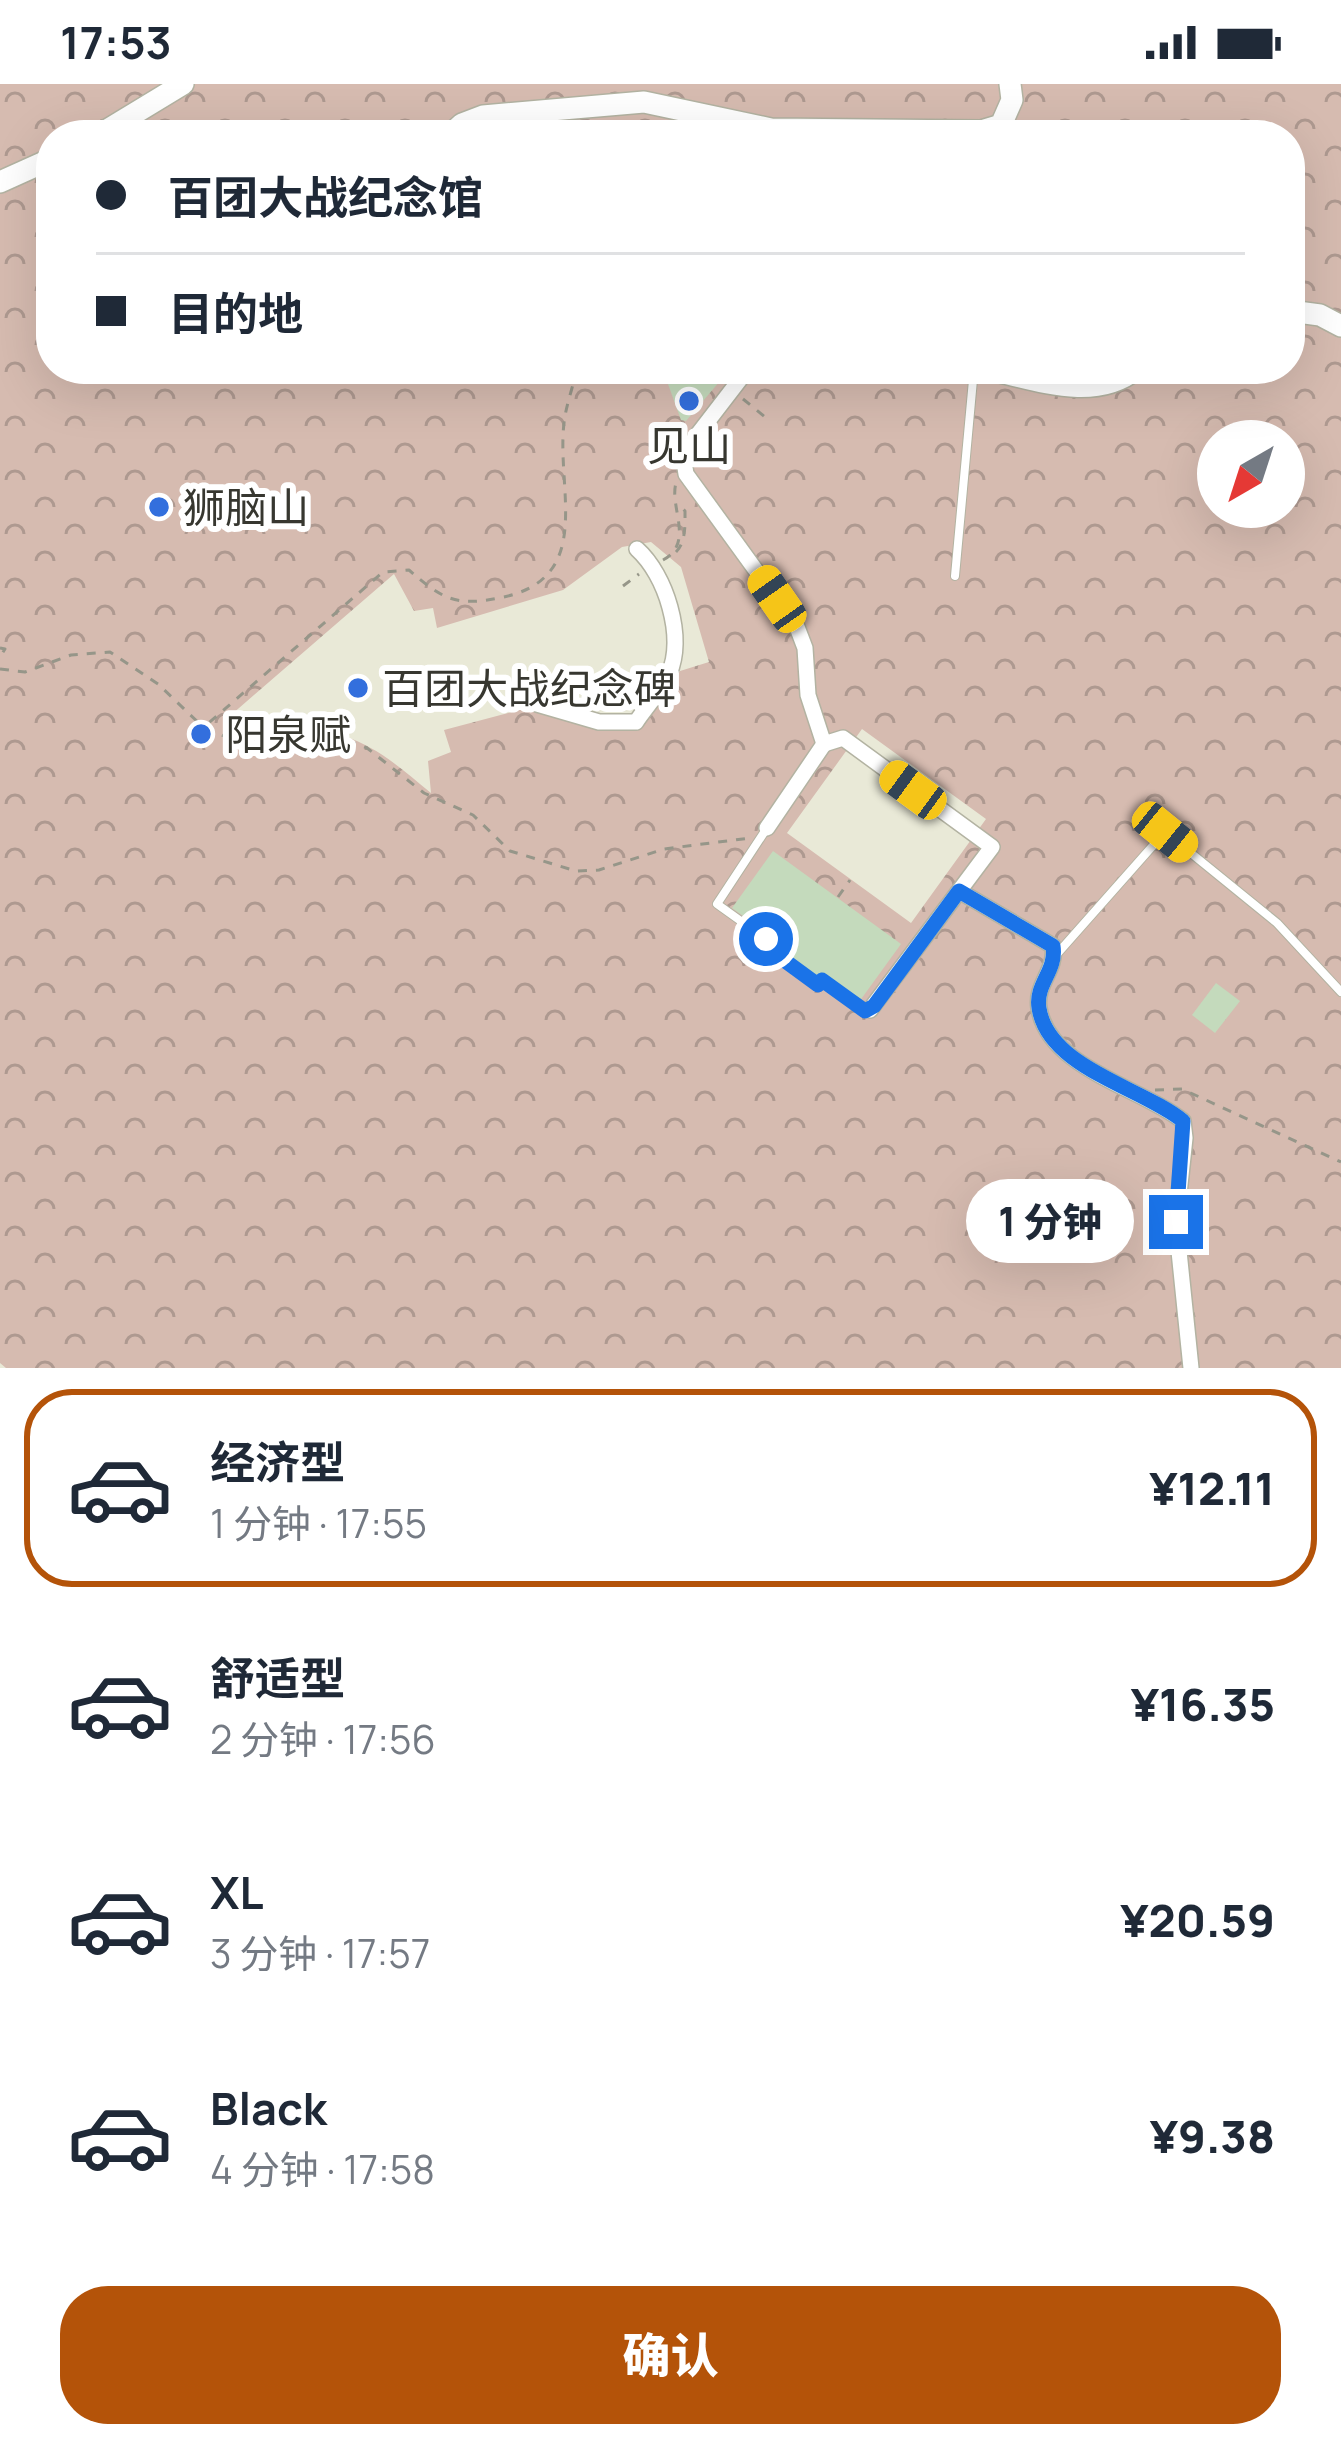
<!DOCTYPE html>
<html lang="zh">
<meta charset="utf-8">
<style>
body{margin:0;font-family:Manrope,"Noto Sans SC",sans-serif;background:#f6f6f7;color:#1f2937;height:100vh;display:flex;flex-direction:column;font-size:45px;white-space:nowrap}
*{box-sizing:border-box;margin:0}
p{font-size:39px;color:#747a83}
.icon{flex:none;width:66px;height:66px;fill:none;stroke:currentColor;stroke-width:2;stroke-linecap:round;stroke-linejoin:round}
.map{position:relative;height:1284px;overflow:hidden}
.panel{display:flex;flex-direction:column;background:#fff;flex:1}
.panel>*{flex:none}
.hud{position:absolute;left:36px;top:36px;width:1269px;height:264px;border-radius:48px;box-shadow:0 12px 48px #0002;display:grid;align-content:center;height:264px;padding:0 60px;background:#fff}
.needle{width:78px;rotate:219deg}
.tools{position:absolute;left:1197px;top:336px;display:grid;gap:24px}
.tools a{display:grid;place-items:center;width:108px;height:108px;border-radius:50%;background:#fff;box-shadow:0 12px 48px #0002;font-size:60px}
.end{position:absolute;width:54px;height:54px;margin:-27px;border:15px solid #1a73e8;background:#fff;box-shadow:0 0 0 6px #fff}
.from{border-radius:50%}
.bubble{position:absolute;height:84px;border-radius:42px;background:#fff;box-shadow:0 12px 48px #0002;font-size:39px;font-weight:800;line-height:84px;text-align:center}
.car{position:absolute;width:36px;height:72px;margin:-36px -18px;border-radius:15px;box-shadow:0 0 9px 3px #0007;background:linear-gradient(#f5c518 24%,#345 0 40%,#f5c518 0 76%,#345 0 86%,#f5c518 0)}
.hud b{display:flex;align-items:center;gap:42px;height:114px;font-size:45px}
.hud b+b{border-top:3px solid #e0e1e3}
.hud i{width:30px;height:30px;background:#1f2937}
ul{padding:21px 0 0;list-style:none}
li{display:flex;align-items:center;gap:36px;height:198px;margin:0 24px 18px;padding:0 36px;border:6px solid transparent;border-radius:48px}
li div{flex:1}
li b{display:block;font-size:45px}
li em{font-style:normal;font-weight:800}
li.on{border-color:#b45309}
li>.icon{width:108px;height:108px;stroke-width:1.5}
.action{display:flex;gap:24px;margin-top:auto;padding:24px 60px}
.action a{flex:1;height:138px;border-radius:48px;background:#b45309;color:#fff;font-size:48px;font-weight:800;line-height:138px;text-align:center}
.status{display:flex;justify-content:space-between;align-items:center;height:84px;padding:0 60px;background:#fff;direction:ltr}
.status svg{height:33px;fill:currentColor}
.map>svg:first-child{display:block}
.forest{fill:url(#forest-crowns);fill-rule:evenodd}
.building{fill:#c4dabc}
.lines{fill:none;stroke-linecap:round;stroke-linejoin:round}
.lane-casing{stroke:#b3b3a2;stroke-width:10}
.street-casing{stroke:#b3b3a2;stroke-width:18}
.secondary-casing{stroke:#b3b3a2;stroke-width:24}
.path{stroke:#969689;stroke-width:3;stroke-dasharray:9 9;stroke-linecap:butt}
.lane{stroke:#fff;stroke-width:8}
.street{stroke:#fff;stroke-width:15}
.secondary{stroke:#fff;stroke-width:21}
.route{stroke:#1a73e8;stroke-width:15}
.poi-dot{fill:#336fdd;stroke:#fff;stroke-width:4.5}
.labels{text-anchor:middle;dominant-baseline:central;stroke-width:12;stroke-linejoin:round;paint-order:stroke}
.poi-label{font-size:42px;fill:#373730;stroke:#fff;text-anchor:start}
</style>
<div class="status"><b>17:53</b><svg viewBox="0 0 49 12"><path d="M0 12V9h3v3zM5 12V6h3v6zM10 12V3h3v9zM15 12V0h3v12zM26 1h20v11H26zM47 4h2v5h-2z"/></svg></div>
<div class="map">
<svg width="1341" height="1284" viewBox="0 0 1341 1284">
<defs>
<pattern id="forest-crowns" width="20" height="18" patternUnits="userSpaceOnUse" patternTransform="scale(3)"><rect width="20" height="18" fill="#d6bbb0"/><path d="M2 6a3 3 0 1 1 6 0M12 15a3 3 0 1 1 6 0" fill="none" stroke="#ae9990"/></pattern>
</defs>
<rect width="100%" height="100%" fill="#e9e9d7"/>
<path class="forest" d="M0 0H1341V1284H6L0 1279ZM51 51H1290V285H51ZM1218 357H1284V423H1218ZM651 458 681 483 709 578 680 587 640 644 597 643 538 621 444 646 451 668 428 677 431 709C404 687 377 662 343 652 304 640 275 650 231 631L394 490 414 527 433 524 437 544 563 506 622 463ZM862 645 986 735 911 839 787 749Z"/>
<g class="building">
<polygon points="667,286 718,293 720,297 686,337 681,336 664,289"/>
<polygon points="773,767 901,860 859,918 822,891 817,899 766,862 772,853 732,824"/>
<polygon points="1216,899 1240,917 1215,949 1192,931"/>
</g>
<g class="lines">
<g class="lane-casing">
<g id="lane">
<polyline points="955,492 974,285"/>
<polyline points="767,744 717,820 766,855 762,860 818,901 822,896 869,926"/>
<polyline points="1057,870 1165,748 1277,839 1341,908"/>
</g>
</g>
<g class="street-casing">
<g id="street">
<polyline points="748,285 688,363 684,377 686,390 797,543 805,564 808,611 824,660 843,654 992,763 870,926"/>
<path d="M537 620 599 638H636C646 623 661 607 669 590 685 552 666 491 637 465"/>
<polyline points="767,744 824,660"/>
<path d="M959 807 1053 862C1057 886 1035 900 1039 924 1048 984 1142 1004 1183 1037L1185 1054 1176 1138 1191 1284"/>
</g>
</g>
<g class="secondary-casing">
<g id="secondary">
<polyline points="99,51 183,0"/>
<polyline points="450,51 462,40 483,32 644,18 771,45 981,47 1001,41 1012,16 1010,0"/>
<polyline points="0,98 51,75"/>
<polyline points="1290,227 1320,231 1341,242"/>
<path d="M986 285C1036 295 1093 319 1136 285"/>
</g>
</g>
<g class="path">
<path d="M577 285C573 303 566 321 564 339 556 407 596 496 499 514 455 523 441 514 409 486L383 488 204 643 224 652 269 649 334 654 354 659 367 664 424 709 473 731 510 767 576 787 599 786 664 765 750 754"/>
<polyline points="743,315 770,337"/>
<path d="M676 468C686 458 685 441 685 427L680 422"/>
<path d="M663 476C695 459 669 423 676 399"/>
<polyline points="623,502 639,490"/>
<polyline points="0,564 5,565 0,573"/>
<polyline points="0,585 25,588 71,571 110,568 158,600 202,642"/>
<polyline points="626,590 633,594"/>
<polyline points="340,653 344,642"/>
<polyline points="838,813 850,796"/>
<polyline points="1155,1006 1182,1005 1341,1078"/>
</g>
<use href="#lane" class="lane"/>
<use href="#street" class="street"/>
<use href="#secondary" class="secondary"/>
</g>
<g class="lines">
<path class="route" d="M766 855 762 860 818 901 822 896 865 927 874 922 959 807 1053 862C1057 887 1035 900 1039 924 1048 984 1143 1004 1183 1037L1176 1138"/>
</g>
<g class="poi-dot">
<circle cx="689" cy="317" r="12"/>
<circle cx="159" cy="423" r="12"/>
<circle cx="358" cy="604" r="12"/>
<circle cx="201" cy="650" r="12"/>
</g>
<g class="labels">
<g class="poi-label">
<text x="689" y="361" text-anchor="middle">见山</text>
<text x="183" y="423">狮脑山</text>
<text x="382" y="604">百团大战纪念碑</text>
<text x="225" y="650">阳泉赋</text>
</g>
</g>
</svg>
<div class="tools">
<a><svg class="needle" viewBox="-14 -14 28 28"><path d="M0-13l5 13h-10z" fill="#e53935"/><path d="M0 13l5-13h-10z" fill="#747a83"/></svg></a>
</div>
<i class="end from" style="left:766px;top:855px"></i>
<i class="end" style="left:1176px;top:1138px"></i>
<div class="bubble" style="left:966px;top:1095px;width:168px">1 分钟</div>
<i class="car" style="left:777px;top:515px;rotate:325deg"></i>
<i class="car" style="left:913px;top:706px;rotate:306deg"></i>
<i class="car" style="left:1165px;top:748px;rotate:129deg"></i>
<div class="hud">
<b><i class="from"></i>百团大战纪念馆</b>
<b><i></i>目的地</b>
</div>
</div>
<section class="panel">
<ul>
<li class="on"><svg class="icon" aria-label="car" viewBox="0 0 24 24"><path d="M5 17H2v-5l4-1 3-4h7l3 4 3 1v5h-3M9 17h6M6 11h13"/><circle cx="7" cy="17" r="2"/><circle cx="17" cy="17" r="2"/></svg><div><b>经济型</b><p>1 分钟 · 17:55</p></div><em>¥12.11</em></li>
<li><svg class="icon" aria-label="car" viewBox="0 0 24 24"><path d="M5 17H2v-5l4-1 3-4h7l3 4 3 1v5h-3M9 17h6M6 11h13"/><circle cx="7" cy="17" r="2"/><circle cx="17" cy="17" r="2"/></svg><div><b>舒适型</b><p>2 分钟 · 17:56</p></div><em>¥16.35</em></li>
<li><svg class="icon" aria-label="car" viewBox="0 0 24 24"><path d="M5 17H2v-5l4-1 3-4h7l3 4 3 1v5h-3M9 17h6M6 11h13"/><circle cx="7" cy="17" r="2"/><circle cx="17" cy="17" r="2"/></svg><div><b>XL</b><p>3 分钟 · 17:57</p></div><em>¥20.59</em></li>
<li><svg class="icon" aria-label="car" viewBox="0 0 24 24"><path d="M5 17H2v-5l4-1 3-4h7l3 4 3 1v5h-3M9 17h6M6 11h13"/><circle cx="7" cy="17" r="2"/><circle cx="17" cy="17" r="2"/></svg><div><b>Black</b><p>4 分钟 · 17:58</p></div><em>¥9.38</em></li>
</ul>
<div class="action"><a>确认</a></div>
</section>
